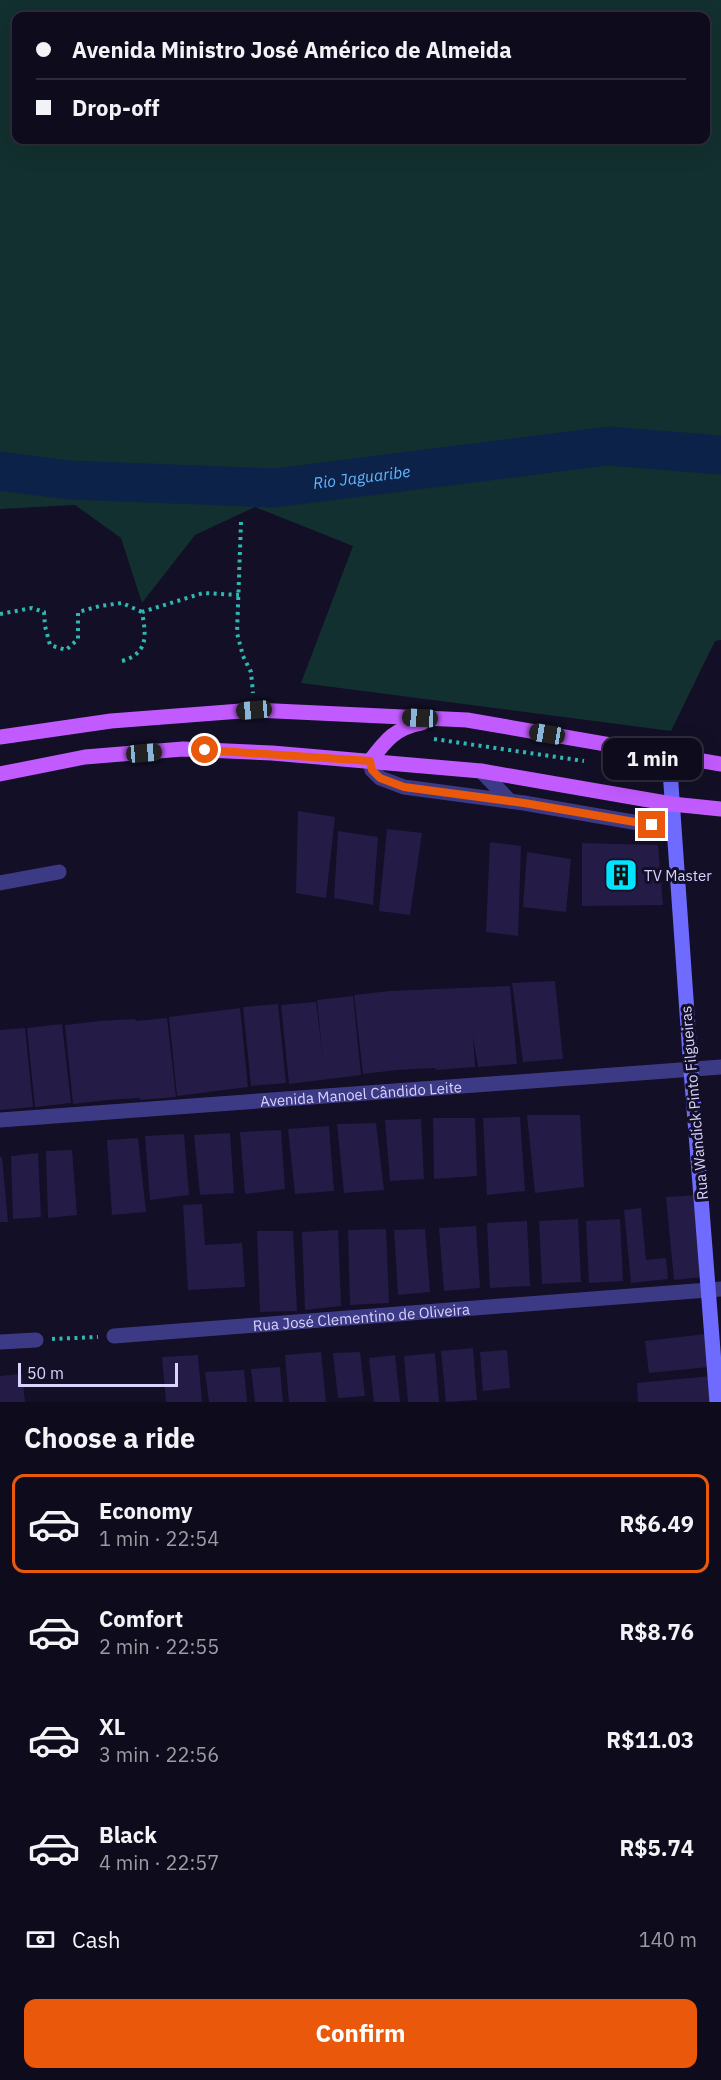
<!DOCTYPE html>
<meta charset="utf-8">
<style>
body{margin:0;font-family:"IBM Plex Sans",sans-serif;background:#171425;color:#f1f3f6;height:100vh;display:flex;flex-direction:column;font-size:22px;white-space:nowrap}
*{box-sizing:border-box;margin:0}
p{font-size:20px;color:#9b9ba3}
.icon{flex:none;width:33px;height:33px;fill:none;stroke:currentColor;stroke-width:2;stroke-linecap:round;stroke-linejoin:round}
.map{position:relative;height:1402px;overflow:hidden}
.drawer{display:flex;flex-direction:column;background:#0e0b1c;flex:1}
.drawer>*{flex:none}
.banner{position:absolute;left:12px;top:12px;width:698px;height:132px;border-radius:12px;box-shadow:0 6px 24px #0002,0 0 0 2px #2e2b3b;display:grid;align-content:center;height:132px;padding:0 24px;background:#0e0b1c}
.scale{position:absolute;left:18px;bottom:15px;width:160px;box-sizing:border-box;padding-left:6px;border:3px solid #d9d4ff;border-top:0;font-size:16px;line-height:21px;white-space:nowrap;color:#d9d4ff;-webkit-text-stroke:4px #130f26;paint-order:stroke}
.end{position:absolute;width:27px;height:27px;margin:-14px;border:8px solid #ea580c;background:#fff;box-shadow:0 0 0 3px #fff}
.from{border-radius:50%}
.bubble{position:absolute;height:42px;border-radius:12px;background:#0e0b1c;box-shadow:0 6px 24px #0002,0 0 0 2px #2e2b3b;font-size:20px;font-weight:700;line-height:42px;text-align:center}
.car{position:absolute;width:18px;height:36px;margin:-18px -9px;border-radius:8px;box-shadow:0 0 4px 2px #0007;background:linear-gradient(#222 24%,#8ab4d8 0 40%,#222 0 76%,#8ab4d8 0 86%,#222 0)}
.banner b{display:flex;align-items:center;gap:21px;height:57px;font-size:22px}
.banner b+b{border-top:2px solid #2e2b3b}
.banner i{width:15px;height:15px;background:#f1f3f6}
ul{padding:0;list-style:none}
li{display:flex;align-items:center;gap:18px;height:99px;margin:0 12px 9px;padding:0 12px;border:3px solid transparent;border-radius:12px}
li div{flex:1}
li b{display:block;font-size:22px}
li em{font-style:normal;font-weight:700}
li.selected{border-color:#ea580c}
li>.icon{width:54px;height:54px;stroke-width:1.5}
h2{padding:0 24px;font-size:27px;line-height:72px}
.pay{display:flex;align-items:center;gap:15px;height:66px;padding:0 24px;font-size:22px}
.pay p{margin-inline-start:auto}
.primary-button{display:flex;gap:12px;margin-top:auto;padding:12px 24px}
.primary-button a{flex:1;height:69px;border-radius:12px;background:#ea580c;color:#fff;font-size:24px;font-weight:700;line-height:69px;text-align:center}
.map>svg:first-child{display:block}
.green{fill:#12302f;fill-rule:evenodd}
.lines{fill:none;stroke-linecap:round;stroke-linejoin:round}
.river{stroke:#0c2248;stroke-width:39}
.building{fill:#241b47}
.path{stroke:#2fb8b0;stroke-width:4;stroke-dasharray:3 4.5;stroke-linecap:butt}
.street{stroke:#3d3a85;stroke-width:15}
.secondary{stroke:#6f6bff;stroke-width:15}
.primary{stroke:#c25bff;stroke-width:15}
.route{stroke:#ea580c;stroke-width:8}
.labels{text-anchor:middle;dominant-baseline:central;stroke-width:6;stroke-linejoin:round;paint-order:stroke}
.poi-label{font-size:15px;fill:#d9d4ff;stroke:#130f26;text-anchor:start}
.street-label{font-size:15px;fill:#d9d4ff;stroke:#130f26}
.water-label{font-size:16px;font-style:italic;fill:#62b6ff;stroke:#130f26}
</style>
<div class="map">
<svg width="721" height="1402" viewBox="0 0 721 1402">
<rect width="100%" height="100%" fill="#130f26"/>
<path class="green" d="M0 0H721V640L715 641 671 731 301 683 353 546 255 507 195 535 142 603 121 538 75 505 0 509ZM16 16H705V140H16Z"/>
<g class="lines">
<path class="river" id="s1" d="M0 471 69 480 274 488 608 446 721 455"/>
</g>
<g class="building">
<polygon points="298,811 335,817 326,898 296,893"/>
<polygon points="387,829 422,833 410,915 379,911"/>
<polygon points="338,831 378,837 373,905 334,898"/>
<polygon points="490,842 521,846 518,936 486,932"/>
<polygon points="582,843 658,845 663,905 582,906"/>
<polygon points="527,852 571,859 566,912 523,907"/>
<polygon points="555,981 563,1059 523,1062 512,983"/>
<polygon points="510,986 517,1064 478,1067 473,1036 475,1067 436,1070 435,1068 397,1070 363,1074 354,995 390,991"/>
<polygon points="353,996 361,1075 289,1084 281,1005 316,1002 323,1057 317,1000"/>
<polygon points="278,1004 286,1083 251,1086 243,1007"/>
<polygon points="240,1008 248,1087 177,1096 169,1017"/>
<polygon points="167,1018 176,1097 140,1100 140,1098 108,1100 73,1104 65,1025 100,1021 135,1019 136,1021"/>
<polygon points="62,1024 71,1103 35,1107 27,1028"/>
<polygon points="25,1028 33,1107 0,1110 0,1030"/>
<polygon points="527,1115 580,1115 584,1187 535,1193"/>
<polygon points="520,1117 525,1191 487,1195 483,1118"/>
<polygon points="433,1118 475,1118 477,1176 434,1179"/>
<polygon points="421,1119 424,1179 390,1181 385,1120"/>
<polygon points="376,1123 384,1190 344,1193 337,1124"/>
<polygon points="329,1126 334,1191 295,1194 288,1129"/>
<polygon points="281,1130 285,1189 245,1194 240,1132"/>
<polygon points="230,1133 234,1193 200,1195 194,1135"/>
<polygon points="184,1134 189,1195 150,1200 145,1136"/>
<polygon points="138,1138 146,1212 112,1215 107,1140"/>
<polygon points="72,1150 77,1215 48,1218 46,1151"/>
<polygon points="38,1153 41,1217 13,1219 11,1156"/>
<polygon points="0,1157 2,1157 8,1222 0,1222"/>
<polygon points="696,1195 703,1277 674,1280 666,1197"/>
<polygon points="202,1204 205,1245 242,1243 245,1287 188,1290 183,1205"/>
<polygon points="641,1208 646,1260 666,1258 668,1279 631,1283 624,1210"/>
<polygon points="578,1219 581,1282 542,1284 539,1221"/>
<polygon points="620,1219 623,1281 589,1283 586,1221"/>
<polygon points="527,1221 530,1286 490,1288 487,1223"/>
<polygon points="476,1226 480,1288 444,1291 439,1228"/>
<polygon points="386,1229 389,1303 350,1305 348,1230"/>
<polygon points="425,1229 430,1292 398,1295 394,1230"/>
<polygon points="338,1230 341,1306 305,1310 302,1232"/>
<polygon points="257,1231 293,1231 297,1311 260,1312"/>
<polygon points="705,1334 709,1367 649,1373 645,1341"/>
<polygon points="473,1348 477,1400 446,1402 441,1351"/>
<polygon points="507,1350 510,1388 483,1391 480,1352"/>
<polygon points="321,1352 326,1402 289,1402 285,1355"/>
<polygon points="360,1352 365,1396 338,1398 333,1353"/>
<polygon points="435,1353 439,1402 408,1402 404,1356"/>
<polygon points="198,1355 202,1402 166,1402 162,1357"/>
<polygon points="395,1355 400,1402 374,1402 369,1358"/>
<polygon points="280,1367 283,1402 255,1402 251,1369"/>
<polygon points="244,1370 247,1402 209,1402 205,1372"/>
<polygon points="22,1374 25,1402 0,1402 0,1376"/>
<polygon points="712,1376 714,1402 638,1402 637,1383"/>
</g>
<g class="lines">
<g class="path">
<polyline points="241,522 237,633 243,656 251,672 253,693"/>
<polyline points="0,614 32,608 44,612 45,626 50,645 66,650 78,639 78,612 100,606 122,603 142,612"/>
<path d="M122 661C149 653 146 635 142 612L203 593 239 595"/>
<polyline points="434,739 584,761"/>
<polyline points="52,1339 98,1337"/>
</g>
<g class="street">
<polyline points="370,761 372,770 380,778 404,787 524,803 673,829"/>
<polyline points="481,771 510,801"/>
<polyline points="0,883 59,872"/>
<path id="s2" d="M0 1120 721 1067"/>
<path id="s3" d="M114 1336 721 1289"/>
<polyline points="0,1342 36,1340"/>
</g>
<polyline class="secondary" points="669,756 691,1070 717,1402"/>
<g class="primary">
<polyline points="0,737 111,721 254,710 467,720 721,764"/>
<path d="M370 761C386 740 395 728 422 723"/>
<polyline points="0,774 85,757 183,749 272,753 481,771 672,804 721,809"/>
</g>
</g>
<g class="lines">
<polyline class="route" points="205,750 370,761 372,770 380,778 404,787 524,803 652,825"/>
</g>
<defs>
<g id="building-square" transform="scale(1.725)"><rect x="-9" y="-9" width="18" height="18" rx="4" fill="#00e5ff" stroke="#130f26"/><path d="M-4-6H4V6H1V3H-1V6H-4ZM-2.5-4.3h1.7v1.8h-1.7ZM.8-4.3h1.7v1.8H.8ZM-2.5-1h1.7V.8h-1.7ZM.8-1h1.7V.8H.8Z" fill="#111"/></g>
</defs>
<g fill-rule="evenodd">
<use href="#building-square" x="621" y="875"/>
</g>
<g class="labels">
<g class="poi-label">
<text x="644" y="875">TV Master</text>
</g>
<g class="street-label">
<text stroke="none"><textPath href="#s2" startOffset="362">Avenida Manoel Cândido Leite</textPath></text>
<text transform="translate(694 1103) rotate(-95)">Rua Wandick Pinto Filgueiras</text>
<text stroke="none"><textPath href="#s3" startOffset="248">Rua José Clementino de Oliveira</textPath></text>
</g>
<g class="water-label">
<text stroke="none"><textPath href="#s1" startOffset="363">Rio Jaguaribe</textPath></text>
</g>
</g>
</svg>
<div class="scale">50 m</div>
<i class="end from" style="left:205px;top:750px"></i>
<i class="end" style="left:652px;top:825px"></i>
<div class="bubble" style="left:603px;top:738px;width:99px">1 min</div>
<i class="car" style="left:254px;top:710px;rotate:265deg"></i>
<i class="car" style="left:420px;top:718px;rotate:273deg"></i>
<i class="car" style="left:547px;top:734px;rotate:279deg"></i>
<i class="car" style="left:144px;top:753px;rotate:85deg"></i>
<div class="banner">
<b><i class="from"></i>Avenida Ministro José Américo de Almeida</b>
<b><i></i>Drop-off</b>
</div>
</div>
<section class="drawer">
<h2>Choose a ride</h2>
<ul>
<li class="selected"><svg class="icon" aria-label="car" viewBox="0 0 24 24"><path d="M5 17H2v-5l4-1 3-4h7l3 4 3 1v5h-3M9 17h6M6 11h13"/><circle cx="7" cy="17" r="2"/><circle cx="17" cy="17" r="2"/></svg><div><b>Economy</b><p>1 min · 22:54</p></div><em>R$6.49</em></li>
<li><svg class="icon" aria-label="car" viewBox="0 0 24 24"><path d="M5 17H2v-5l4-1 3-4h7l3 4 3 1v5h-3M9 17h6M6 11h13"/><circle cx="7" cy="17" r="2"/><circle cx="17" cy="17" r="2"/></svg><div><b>Comfort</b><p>2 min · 22:55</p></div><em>R$8.76</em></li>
<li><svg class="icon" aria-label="car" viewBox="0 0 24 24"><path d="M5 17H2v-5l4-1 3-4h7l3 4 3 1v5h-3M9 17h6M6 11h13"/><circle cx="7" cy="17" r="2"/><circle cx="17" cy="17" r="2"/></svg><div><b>XL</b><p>3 min · 22:56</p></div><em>R$11.03</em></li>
<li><svg class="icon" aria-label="car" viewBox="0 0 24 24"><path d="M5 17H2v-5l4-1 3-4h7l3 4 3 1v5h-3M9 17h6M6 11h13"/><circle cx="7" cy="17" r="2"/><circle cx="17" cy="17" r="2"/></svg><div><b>Black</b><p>4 min · 22:57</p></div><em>R$5.74</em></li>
</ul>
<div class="pay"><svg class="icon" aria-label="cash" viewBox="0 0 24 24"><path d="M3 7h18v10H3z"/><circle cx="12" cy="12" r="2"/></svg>Cash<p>140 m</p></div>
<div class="primary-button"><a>Confirm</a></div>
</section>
